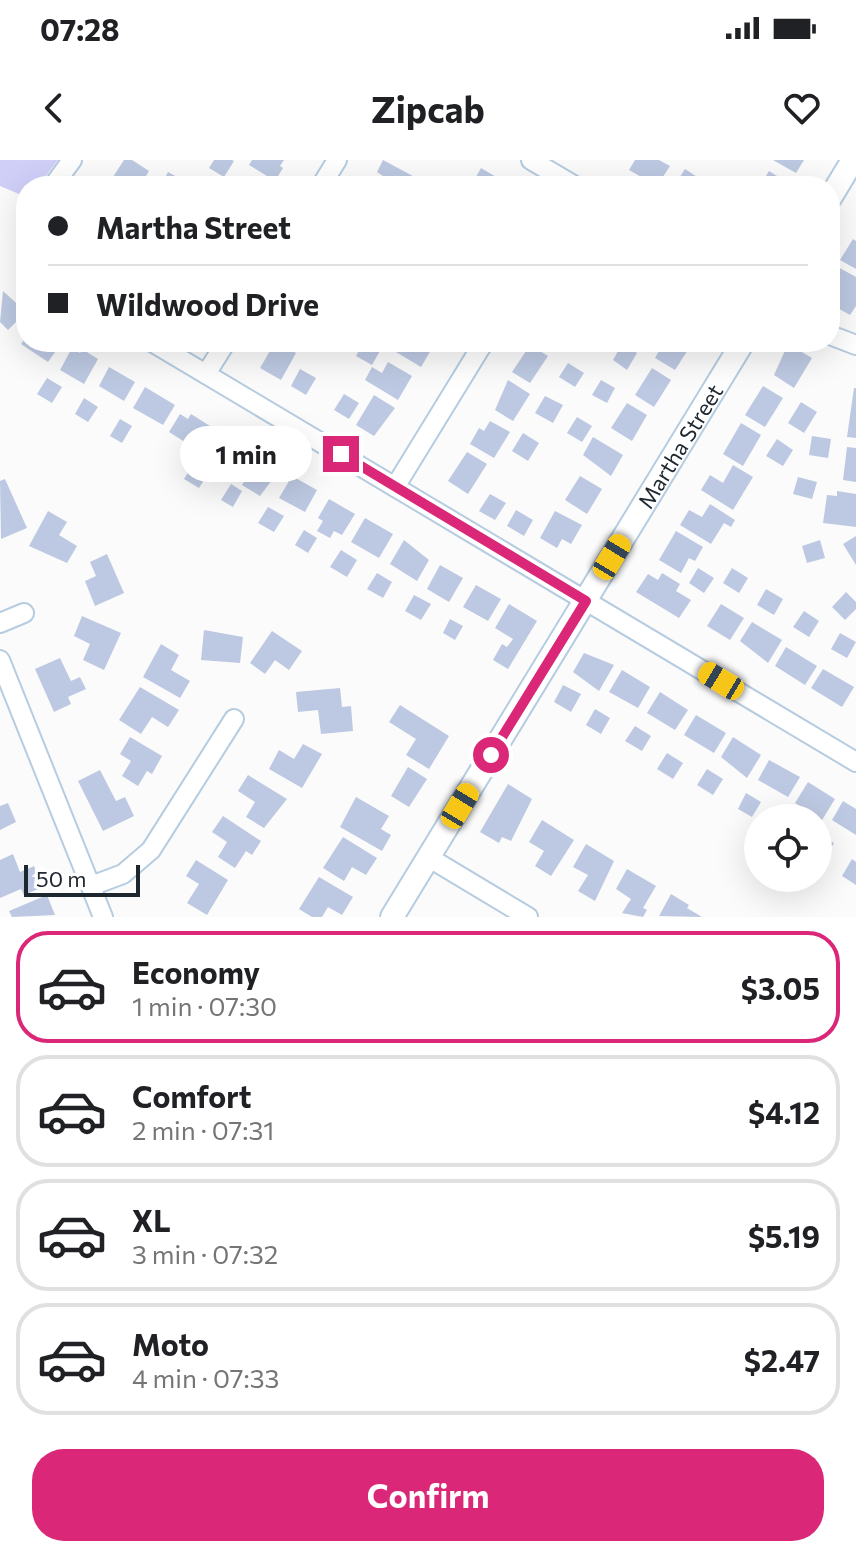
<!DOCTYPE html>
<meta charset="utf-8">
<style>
body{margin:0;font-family:Commissioner,sans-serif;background:#f6f6f6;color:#202124;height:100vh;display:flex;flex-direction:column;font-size:30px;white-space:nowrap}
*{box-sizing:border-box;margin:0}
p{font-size:26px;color:#757577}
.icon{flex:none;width:44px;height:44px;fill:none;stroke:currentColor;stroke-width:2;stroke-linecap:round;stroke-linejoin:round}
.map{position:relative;height:757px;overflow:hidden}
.side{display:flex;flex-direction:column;background:#fff;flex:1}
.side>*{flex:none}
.guide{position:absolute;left:16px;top:16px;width:824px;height:176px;border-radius:32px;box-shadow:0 8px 32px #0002;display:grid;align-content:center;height:176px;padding:0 32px;background:#fff}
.buttons{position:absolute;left:744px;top:644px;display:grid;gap:16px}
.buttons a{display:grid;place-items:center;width:88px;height:88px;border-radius:50%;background:#fff;box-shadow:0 8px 32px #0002;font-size:40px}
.scale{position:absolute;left:24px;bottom:20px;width:116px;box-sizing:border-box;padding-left:8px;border:4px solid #1e262e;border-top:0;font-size:22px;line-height:28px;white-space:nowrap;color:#1e262e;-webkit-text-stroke:6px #fff;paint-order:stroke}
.end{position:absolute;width:36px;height:36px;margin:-18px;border:10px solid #db2777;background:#fff;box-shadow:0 0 0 4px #fff}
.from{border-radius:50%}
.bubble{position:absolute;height:56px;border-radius:28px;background:#fff;box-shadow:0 8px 32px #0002;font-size:26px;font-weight:700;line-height:56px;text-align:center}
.car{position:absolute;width:24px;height:48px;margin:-24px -12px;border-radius:10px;box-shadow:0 0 6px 2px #0007;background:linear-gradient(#f5c518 24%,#345 0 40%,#f5c518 0 76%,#345 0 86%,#f5c518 0)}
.guide b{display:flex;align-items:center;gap:28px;height:76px;font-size:30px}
.guide b+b{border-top:2px solid #e0e0e0}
.guide i{width:20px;height:20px;background:#202124}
ul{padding:14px 0 0;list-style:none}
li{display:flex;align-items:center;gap:24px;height:112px;margin:0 16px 12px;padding:0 16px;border:4px solid #e0e0e0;border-radius:32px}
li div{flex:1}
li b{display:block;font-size:30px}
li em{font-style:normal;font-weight:700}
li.active{border-color:#db2777}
li>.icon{width:72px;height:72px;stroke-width:1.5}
.button{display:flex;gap:16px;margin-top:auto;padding:16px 32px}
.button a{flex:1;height:92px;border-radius:32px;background:#db2777;color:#fff;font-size:32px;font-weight:700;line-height:92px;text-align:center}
.status{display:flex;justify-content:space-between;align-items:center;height:56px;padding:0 40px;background:#fff;direction:ltr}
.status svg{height:22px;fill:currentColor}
header{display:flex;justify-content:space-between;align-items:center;height:104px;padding:0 32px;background:#fff;font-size:36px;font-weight:700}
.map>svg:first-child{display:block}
.green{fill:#cfcff8}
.building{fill:#bdc9e2}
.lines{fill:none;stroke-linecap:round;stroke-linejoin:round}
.minor-casing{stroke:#b6cce0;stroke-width:22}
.tertiary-casing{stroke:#b6cce0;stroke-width:26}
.minor{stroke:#fff;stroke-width:18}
.tertiary{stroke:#fff;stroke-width:22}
.route{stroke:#db2777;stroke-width:10}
.labels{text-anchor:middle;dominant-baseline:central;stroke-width:8;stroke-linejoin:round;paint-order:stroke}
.street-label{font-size:22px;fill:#1e262e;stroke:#fff}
</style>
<div class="status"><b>07:28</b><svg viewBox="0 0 49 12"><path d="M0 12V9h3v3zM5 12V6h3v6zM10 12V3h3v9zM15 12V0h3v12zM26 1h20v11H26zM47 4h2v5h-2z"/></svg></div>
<header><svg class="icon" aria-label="back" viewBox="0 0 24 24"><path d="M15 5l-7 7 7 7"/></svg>Zipcab<svg class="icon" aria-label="heart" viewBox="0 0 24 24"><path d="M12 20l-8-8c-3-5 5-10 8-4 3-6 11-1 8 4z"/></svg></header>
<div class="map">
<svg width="856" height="757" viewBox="0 0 856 757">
<rect width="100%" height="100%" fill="#fbfbfb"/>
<polygon class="green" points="0,0 58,0 38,26 26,26 26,37 0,26"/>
<g class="building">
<polygon points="124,0 132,0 149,11 140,26 121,26 111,20"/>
<polygon points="214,0 232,0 234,1 224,17 209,8"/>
<polygon points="252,0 284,0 280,6 283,8 275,21 249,5"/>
<polygon points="383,0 424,22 422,26 377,26 383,16 377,12"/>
<polygon points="635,0 659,0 670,6 657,26 629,10"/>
<polygon points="773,0 804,0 796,13"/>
<polygon points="481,8 498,18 493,26 472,24"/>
<polygon points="685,9 708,24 706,26 674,26"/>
<polygon points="769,11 790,24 789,26 760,26"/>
<polygon points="168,12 186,22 184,26 161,26"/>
<polygon points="853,79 856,81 856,109 840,100"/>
<polygon points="836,106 856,117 856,146 850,155 832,145 840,132 830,126"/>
<polygon points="3,131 26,152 8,170 0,162"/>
<polygon points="26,177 26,182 62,182 48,202 21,184"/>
<polygon points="275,182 296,193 281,220 260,208"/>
<polygon points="364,182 381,189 372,205 356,196"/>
<polygon points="402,182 429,182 426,187 431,190 421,207 396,192"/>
<polygon points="664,182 691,185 675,210 655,198"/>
<polygon points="622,184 637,193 627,210 613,200"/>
<polygon points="788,184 812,198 794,228 774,215"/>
<polygon points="530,185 548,196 530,223 512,212"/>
<polygon points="72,188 80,193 82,189 98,199 84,224 60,210"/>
<polygon points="388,202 412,216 398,240 365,220 372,207 382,213"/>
<polygon points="568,203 584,213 575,227 559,217"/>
<polygon points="109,207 135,222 124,241 99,226"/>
<polygon points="652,208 671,220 654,247 635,235"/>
<polygon points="300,209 316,218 306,235 291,226"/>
<polygon points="47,218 62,227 52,243 37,234"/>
<polygon points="508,220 530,234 513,261 495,250"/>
<polygon points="601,220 615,228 607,243 592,235"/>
<polygon points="763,226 783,238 765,267 745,255"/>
<polygon points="145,227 175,245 163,265 133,248"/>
<polygon points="854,228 856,228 856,278 847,277"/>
<polygon points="344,234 359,243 349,259 334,250"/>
<polygon points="374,235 395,248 374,276 356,265"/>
<polygon points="545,236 563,245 553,263 535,253"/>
<polygon points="84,238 98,247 88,262 75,254"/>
<polygon points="801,242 817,252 804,273 788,263"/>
<polygon points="627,243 647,255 632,281 611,268"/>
<polygon points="180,254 188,259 191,254 210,266 196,289 169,272"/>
<polygon points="577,257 592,266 582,282 567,273"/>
<polygon points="120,259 132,266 122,283 110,276"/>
<polygon points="490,261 510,272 494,298 470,284 479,268 484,271"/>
<polygon points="741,263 761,275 743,306 723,294"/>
<polygon points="221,273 245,287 232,310 208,296"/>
<polygon points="523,273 539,283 528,301 512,291"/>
<polygon points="812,276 831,279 828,298 809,295"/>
<polygon points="593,277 623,295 611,316 583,295"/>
<polygon points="777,279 793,290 783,306 766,296"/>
<polygon points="847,287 856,288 856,322 843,320"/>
<polygon points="467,292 487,304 468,334 448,321"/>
<polygon points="259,296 281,308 260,336 242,325"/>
<polygon points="194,303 209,312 199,328 184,319"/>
<polygon points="733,305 753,317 733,350 701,330 710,315 723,323"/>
<polygon points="292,316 317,330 305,352 279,338"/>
<polygon points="580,316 602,329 587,354 565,340"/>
<polygon points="798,317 817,322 812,339 793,334"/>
<polygon points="5,319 27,368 1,379 0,321"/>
<polygon points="231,324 242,331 233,347 221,340"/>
<polygon points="837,331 856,334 856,367 823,363 827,335 837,336"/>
<polygon points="490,334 506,343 495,360 479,351"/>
<polygon points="329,339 355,354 342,375 334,371 330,378 317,371 323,361 318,358"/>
<polygon points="710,344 735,360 731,367 724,363 711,384 680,365 689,350 702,357"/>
<polygon points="268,347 284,356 274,372 258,363"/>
<polygon points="516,350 533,360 524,376 507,366"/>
<polygon points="48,351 67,362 59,375 77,386 67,403 29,386"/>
<polygon points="555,351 582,365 571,384 562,379 557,388 540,378"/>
<polygon points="365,358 393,374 379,398 351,382"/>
<polygon points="304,370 317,378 308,393 295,385"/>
<polygon points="676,371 703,387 695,401 689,398 681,413 659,400"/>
<polygon points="856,376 856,405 843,384"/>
<polygon points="404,380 429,400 417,421 390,404"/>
<polygon points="820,380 825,398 807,403 802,386"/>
<polygon points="341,390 357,400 347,417 330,407"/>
<polygon points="107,394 124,433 95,446 85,421 96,416 90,402"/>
<polygon points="440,405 463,418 449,442 427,429"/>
<polygon points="698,408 714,418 704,433 689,423"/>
<polygon points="732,408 748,418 739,433 723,423"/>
<polygon points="377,413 392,422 383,438 367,429"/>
<polygon points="662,413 680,424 676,431 691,440 679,458 636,432 648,414 658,420"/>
<polygon points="476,425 501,439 488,461 463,447"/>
<polygon points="766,429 783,439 774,455 757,445"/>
<polygon points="846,432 856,442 856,449 845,460 832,447"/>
<polygon points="414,435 431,444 421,460 405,451"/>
<polygon points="509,444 537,461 508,509 493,500 502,484 507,487 513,479 495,468"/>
<polygon points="721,444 744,458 730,480 707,466"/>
<polygon points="804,451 819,461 809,477 793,467"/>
<polygon points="82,456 121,473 104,510 83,500 90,484 74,476"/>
<polygon points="450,459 463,466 455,480 443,473"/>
<polygon points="752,462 782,480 768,503 740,481"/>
<polygon points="204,470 243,477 240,503 201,500"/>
<polygon points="272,471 302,491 289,510 275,500 265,514 250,503"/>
<polygon points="840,473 856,482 847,498 831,489"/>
<polygon points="161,484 179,495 171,510 190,521 180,538 143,517"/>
<polygon points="786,487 817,506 805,525 775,506"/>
<polygon points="584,493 614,505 599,531 573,512"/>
<polygon points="60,498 71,521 80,517 86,529 68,537 71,544 54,552 35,509"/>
<polygon points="823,509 854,527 842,547 811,528"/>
<polygon points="622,510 650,527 638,548 609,532"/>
<polygon points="563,525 581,534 571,552 554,542"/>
<polygon points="140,527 179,550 168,567 152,557 141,574 119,560"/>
<polygon points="340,528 342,547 351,546 353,571 321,574 318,550 298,552 296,532"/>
<polygon points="660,532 688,550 675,570 647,553"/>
<polygon points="400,545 449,576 429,609 406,595 416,579 389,562"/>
<polygon points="595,549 610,558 601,574 586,565"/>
<polygon points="696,555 726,573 714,593 684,575"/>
<polygon points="635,566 651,576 642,591 625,581"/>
<polygon points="130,577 162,596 152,614 147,611 138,626 122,616 131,601 120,594"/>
<polygon points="733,577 761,595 747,618 721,597"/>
<polygon points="303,584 322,594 302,628 269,609 279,590 294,599"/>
<polygon points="667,593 683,603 673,619 657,609"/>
<polygon points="769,600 800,617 788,637 758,620"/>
<polygon points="408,607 427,619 409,647 391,636"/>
<polygon points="707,609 723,619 713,635 697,625"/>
<polygon points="100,610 116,641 125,637 134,656 103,671 78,621"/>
<polygon points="248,615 287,639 264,668 246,657 255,642 238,631"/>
<polygon points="808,622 835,639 822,660 795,643"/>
<polygon points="508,624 532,639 511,681 502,677 499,683 480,672"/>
<polygon points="746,633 761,642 752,657 738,649"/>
<polygon points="356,637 389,656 381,669 391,675 382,691 340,667"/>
<polygon points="843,641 856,649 856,675 832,660"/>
<polygon points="8,643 16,662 0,670 0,646"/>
<polygon points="223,656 261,681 252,695 246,691 235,708 218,697 227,682 212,672"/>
<polygon points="542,660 574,680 551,716 535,706 544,691 529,682"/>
<polygon points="818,673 834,683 825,698 818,694"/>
<polygon points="343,677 377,698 366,715 352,707 344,721 323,708"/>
<polygon points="586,684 614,701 595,741 578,731 588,715 573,707"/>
<polygon points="13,694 20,712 34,706 43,727 24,735 21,729 0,738 0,700"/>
<polygon points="852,699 856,702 856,725 842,716"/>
<polygon points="196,700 228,720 207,755 187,743 199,724 186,716"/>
<polygon points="627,709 656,726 643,748 647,750 643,757 622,753 631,739 616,729"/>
<polygon points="319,717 353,737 342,755 328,747 322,757 312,757 299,749"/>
<polygon points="671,734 689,745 687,748 702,757 659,756"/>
<polygon points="47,735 55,755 12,757 9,751"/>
</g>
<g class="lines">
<g class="minor-casing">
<g id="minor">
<polyline points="531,0 575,26"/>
<polyline points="53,26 72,0"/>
<polyline points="321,26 337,0"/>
<polyline points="830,175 856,185"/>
<polyline points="152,182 856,602"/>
<polyline points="206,214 226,182"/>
<polyline points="395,327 484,182"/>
<polyline points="0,463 24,453"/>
<polyline points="0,500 103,757"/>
<polyline points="428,697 528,757"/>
<polyline points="91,726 123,714 151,690 234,559"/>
</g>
</g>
<g class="tertiary-casing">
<g id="tertiary">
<polyline points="830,38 853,0"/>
<path id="s1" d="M392 757 743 182"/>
</g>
</g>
<use href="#minor" class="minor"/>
<use href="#tertiary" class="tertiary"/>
</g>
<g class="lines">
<polyline class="route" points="341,294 586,441 491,595"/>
</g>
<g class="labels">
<g class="street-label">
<text stroke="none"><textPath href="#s1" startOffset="552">Martha Street</textPath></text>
</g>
</g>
</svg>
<div class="buttons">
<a><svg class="icon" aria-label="locate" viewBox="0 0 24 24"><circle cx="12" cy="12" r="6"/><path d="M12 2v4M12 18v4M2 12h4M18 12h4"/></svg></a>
</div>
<div class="scale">50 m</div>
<i class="end from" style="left:491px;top:595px"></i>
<i class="end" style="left:341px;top:294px"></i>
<div class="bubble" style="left:180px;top:266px;width:132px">1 min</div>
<i class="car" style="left:612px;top:397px;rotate:31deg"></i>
<i class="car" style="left:721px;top:521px;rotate:301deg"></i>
<i class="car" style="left:460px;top:646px;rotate:31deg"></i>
<div class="guide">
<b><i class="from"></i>Martha Street</b>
<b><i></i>Wildwood Drive</b>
</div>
</div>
<section class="side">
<ul>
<li class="active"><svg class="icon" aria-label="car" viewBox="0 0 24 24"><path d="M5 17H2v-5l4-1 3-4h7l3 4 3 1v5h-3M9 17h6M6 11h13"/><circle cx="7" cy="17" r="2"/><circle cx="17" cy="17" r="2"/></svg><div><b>Economy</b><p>1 min · 07:30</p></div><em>$3.05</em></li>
<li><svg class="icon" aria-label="car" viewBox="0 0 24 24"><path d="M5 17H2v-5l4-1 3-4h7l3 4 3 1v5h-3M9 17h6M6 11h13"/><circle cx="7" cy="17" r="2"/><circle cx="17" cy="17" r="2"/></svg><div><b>Comfort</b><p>2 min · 07:31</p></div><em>$4.12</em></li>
<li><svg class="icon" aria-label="car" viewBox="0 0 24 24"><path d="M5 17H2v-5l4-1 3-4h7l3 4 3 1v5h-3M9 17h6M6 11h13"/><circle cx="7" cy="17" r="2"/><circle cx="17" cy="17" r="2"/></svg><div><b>XL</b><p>3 min · 07:32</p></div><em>$5.19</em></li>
<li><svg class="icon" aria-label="car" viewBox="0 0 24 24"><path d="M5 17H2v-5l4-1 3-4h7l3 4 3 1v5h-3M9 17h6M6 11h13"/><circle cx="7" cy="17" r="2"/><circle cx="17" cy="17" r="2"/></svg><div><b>Moto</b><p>4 min · 07:33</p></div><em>$2.47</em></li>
</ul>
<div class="button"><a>Confirm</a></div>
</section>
